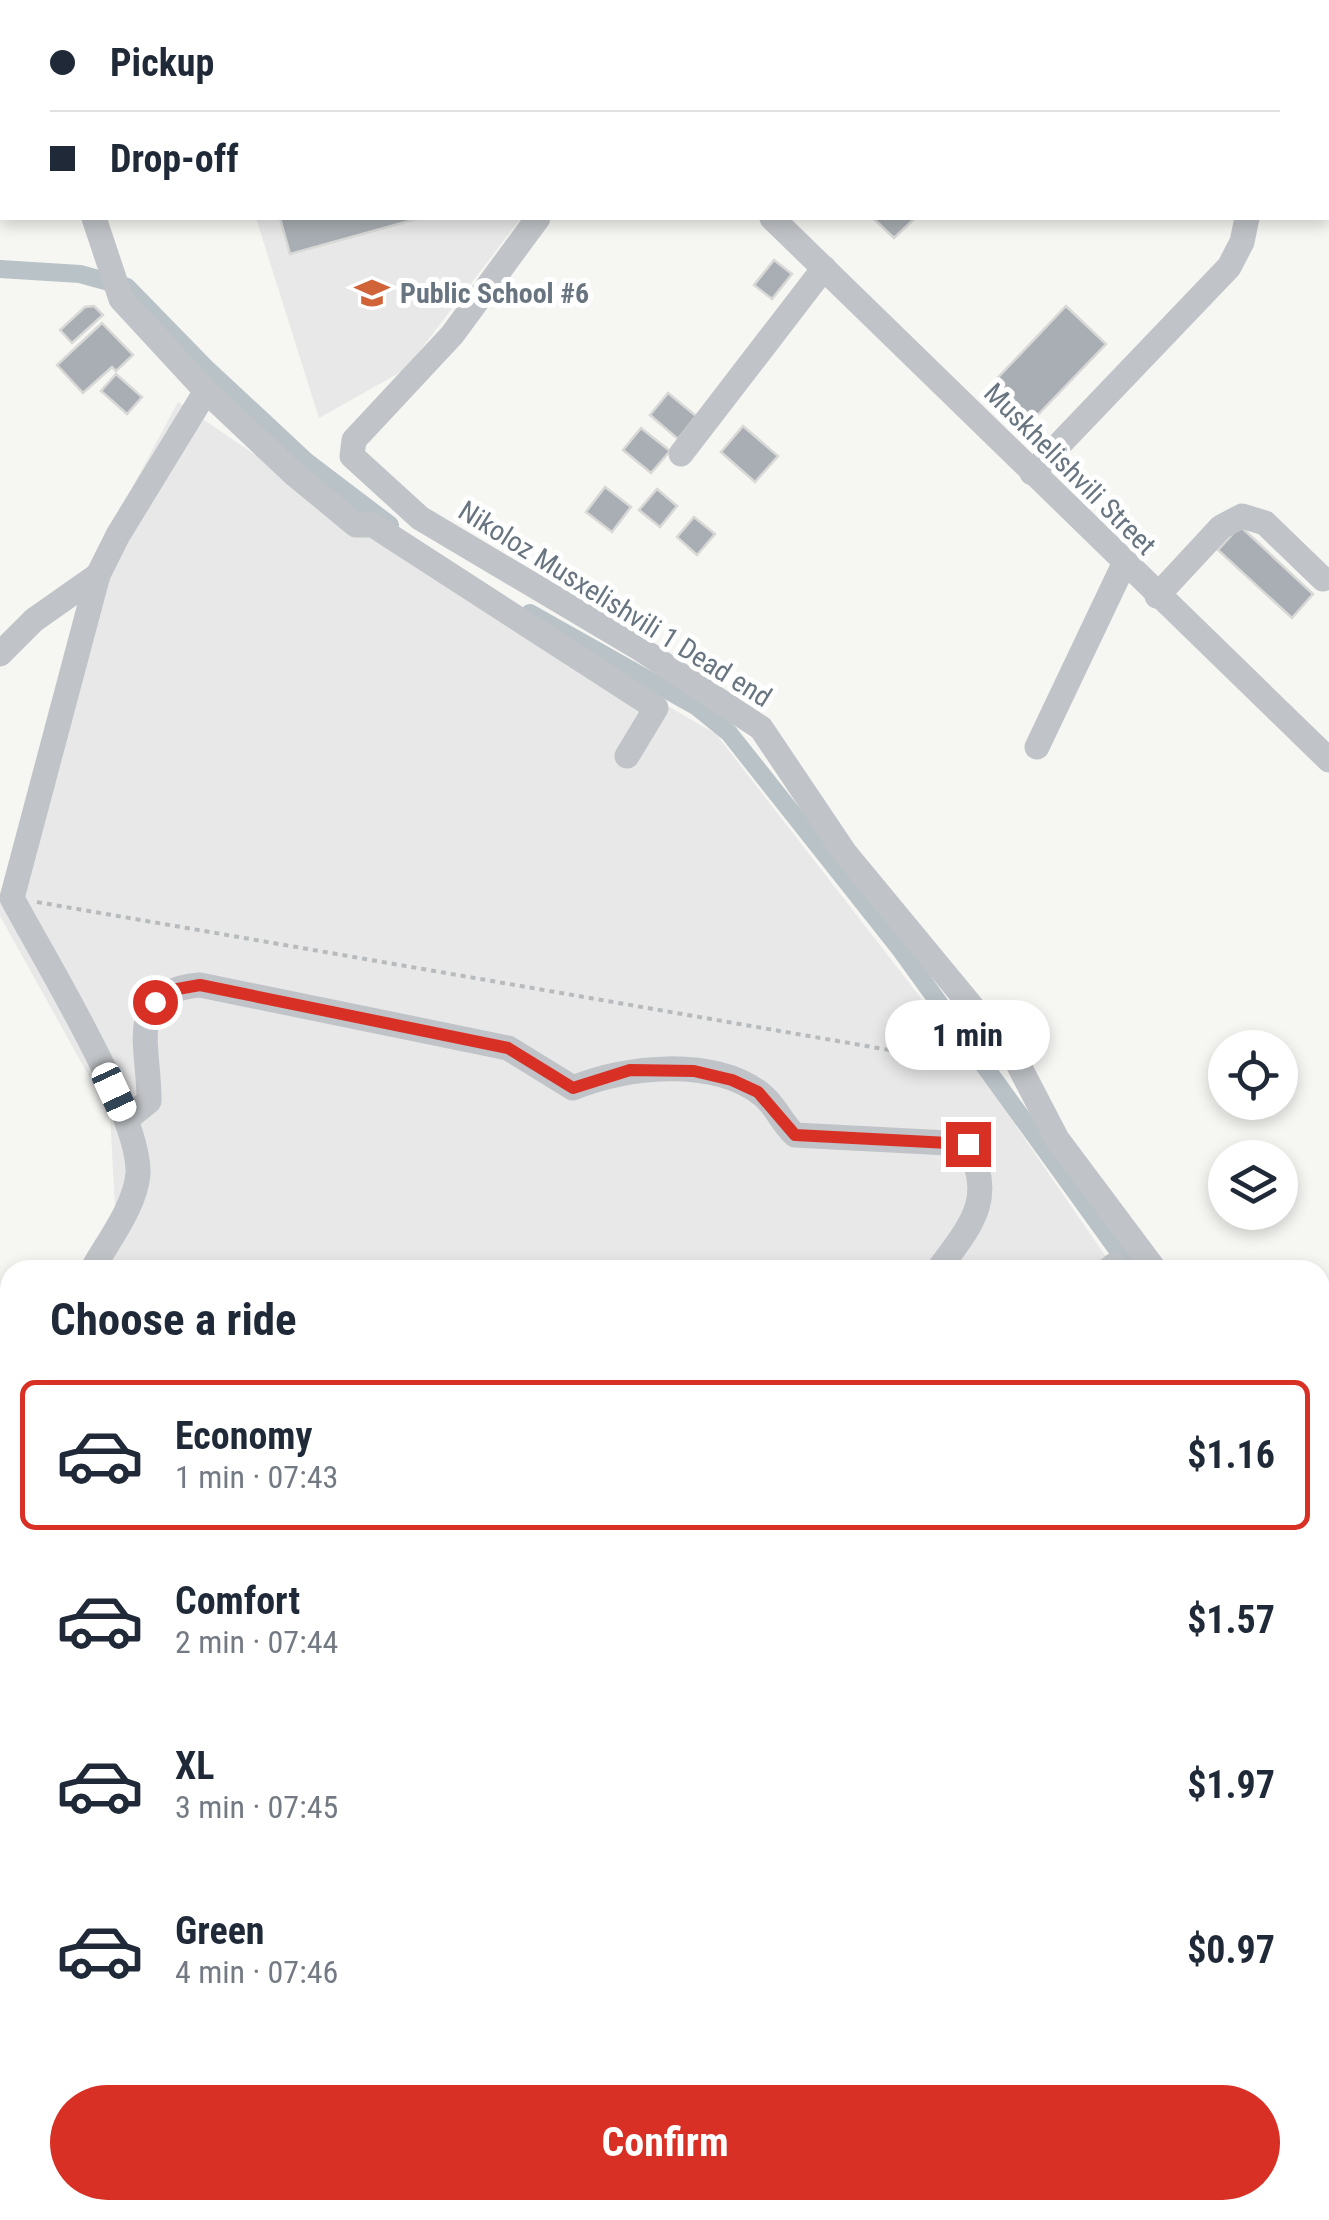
<!DOCTYPE html>
<meta charset="utf-8">
<style>
body{margin:0;font-family:"Roboto Condensed",sans-serif;background:#f2f2f3;color:#1f2937;height:100vh;display:flex;flex-direction:column;font-size:38px;white-space:nowrap}
*{box-sizing:border-box;margin:0}
p{font-size:32px;color:#747a83}
.icon{flex:none;width:55px;height:55px;fill:none;stroke:currentColor;stroke-width:2;stroke-linecap:round;stroke-linejoin:round}
.map{position:relative;flex:1;overflow:hidden}
.details{position:absolute;left:0px;top:1260px;width:1330px;height:960px;display:flex;flex-direction:column;background:#fff;border-radius:30px 30px 0 0;box-shadow:0 5px 15px #0003}
.details>*{flex:none}
.banner{position:absolute;left:0px;top:0px;width:1330px;height:220px;box-shadow:0 5px 15px #0003;display:grid;align-content:center;height:220px;padding:0 50px;background:#fff}
.fabs{position:absolute;left:1208px;top:1030px;display:grid;gap:20px}
.fabs a{display:grid;place-items:center;width:90px;height:90px;border-radius:50%;background:#fff;box-shadow:0 5px 15px #0003;font-size:50px}
.end{position:absolute;width:45px;height:45px;margin:-22px;border:12px solid #d93025;background:#fff;box-shadow:0 0 0 5px #fff}
.from{border-radius:50%}
.bubble{position:absolute;height:70px;border-radius:35px;background:#fff;box-shadow:0 5px 15px #0003;font-size:32px;font-weight:700;line-height:70px;text-align:center}
.car{position:absolute;width:30px;height:60px;margin:-30px -15px;border-radius:12px;box-shadow:0 0 8px 2px #0007;background:linear-gradient(#fff 24%,#345 0 40%,#fff 0 76%,#345 0 86%,#fff 0)}
.banner b{display:flex;align-items:center;gap:35px;height:95px;font-size:38px}
.banner b+b{border-top:2px solid #e0e1e3}
.banner i{width:25px;height:25px;background:#1f2937}
ul{padding:0;list-style:none}
li{display:flex;align-items:center;gap:30px;height:150px;margin:0 20px 15px;padding:0 30px;border:5px solid transparent;border-radius:15px}
li div{flex:1}
li b{display:block;font-size:38px}
li em{font-style:normal;font-weight:700}
li.active{border-color:#d93025}
li>.icon{width:90px;height:90px;stroke-width:1.5}
h2{padding:0 50px;font-size:45px;line-height:120px}
.action{display:flex;gap:20px;margin-top:auto;padding:20px 50px}
.action a{flex:1;height:115px;border-radius:60px;background:#d93025;color:#fff;font-size:40px;font-weight:700;line-height:115px;text-align:center}
.map>svg:first-child{display:block}
.built{fill:#e7e8e7}
.lines{fill:none;stroke-linecap:round;stroke-linejoin:round}
.canal{stroke:#b9c2c7;stroke-width:18}
.building{fill:#a8aeb3;stroke:#d8d8d6;stroke-width:2.5}
.highway-casing{stroke:#b3b6b9;stroke-width:42}
.path{stroke:#b8bbbd;stroke-width:4;stroke-dasharray:5 5;stroke-linecap:butt}
.minor{stroke:#c0c3c7;stroke-width:25}
.highway{stroke:#fff;stroke-width:38}
.route{stroke:#d93025;stroke-width:12}
.labels{text-anchor:middle;dominant-baseline:central;stroke-width:10;stroke-linejoin:round;paint-order:stroke}
.poi-label{font-size:28px;font-weight:bold;fill:#687581;stroke:#fff;text-anchor:start}
.street-label{font-size:28px;fill:#687581;stroke:#fff}
</style>
<div class="map">
<svg width="1329" height="2220" viewBox="0 0 1329 2220">
<rect width="100%" height="100%" fill="#f6f6f3"/>
<g class="built">
<polygon points="256,218 521,218 406,369 319,418"/>
<polygon points="178,402 375,537 716,734 983,1078 1115,1270 86,1270 115,1207 110,1114 0,916 0,895 103,542"/>
<polygon points="10,1435 10,2210 831,2210 820,2220 0,2220 0,1457"/>
</g>
<g class="lines">
<g class="canal">
<polyline points="0,269 80,274 127,287 205,367 307,462 390,525"/>
<polyline points="530,613 697,707 729,733 900,949 1132,1270"/>
<polyline points="1320,1536 1329,1549"/>
</g>
</g>
<g class="building">
<polygon points="602,0 672,0 672,2 587,2"/>
<polygon points="980,0 1052,0 978,2"/>
<polygon points="280,218 420,218 290,254"/>
<polygon points="873,218 915,218 894,238"/>
<polygon points="774,260 792,274 772,299 754,285"/>
<polygon points="94,306 103,315 72,343 60,330 85,307"/>
<polygon points="1066,306 1106,344 1028,425 988,388"/>
<polygon points="102,323 133,355 116,371 112,367 83,393 57,365"/>
<polygon points="116,374 142,397 127,414 101,391"/>
<polygon points="668,393 696,416 678,439 650,415"/>
<polygon points="743,426 778,456 755,482 721,452"/>
<polygon points="641,428 670,451 651,473 623,450"/>
<polygon points="605,487 631,507 612,532 586,512"/>
<polygon points="657,489 677,506 660,527 639,510"/>
<polygon points="694,517 715,534 697,555 677,537"/>
<polygon points="1240,526 1313,594 1292,618 1218,550"/>
<polygon points="1320,1892 1329,1893 1329,1929 1320,1928"/>
<polygon points="1320,1987 1329,1988 1329,2030 1320,2028"/>
</g>
<g class="lines">
<g class="highway-casing">
<g id="highway">
<polyline points="374,2 386,0"/>
<polyline points="0,81 2,80"/>
</g>
</g>
<polyline class="path" points="37,902 993,1068"/>
<g class="minor">
<polyline points="562,0 564,2"/>
<polyline points="1217,0 1218,2"/>
<polyline points="0,34 2,43"/>
<polyline points="94,218 121,299 206,391 293,473 356,525 373,525 656,708 627,756"/>
<polyline points="538,218 452,335 354,440 352,456 420,518 639,648 761,728 845,853 1016,1060 1057,1139 1155,1270"/>
<polyline points="772,218 1329,760"/>
<polyline points="681,454 824,268"/>
<polyline points="1032,473 1229,267 1242,242 1247,218"/>
<polyline points="1157,596 1221,527 1242,516 1265,523 1323,579"/>
<polyline points="0,654 34,620 98,575"/>
<polyline points="1037,747 1124,564"/>
<path d="M127 1119 149 1101C150 1048 123 991 200 985L508 1048 573 1088C625 1066 713 1057 761 1094 776 1105 781 1123 795 1135L967 1144C997 1199 970 1226 938 1270"/>
<path d="M92 1270C108 1241 135 1207 138 1174 141 1115 43 957 12 898L98 575 118 535 206 391"/>
<polyline points="1108,1270 1114,1265"/>
<polyline points="1320,1340 1329,1319"/>
<polyline points="0,1448 10,1427"/>
<polyline points="1320,1485 1329,1496"/>
<polyline points="1320,1595 1329,1601"/>
<polyline points="1320,2091 1329,2083"/>
<polyline points="1320,2197 1329,2199"/>
<polyline points="0,2203 10,2201"/>
<polyline points="524,2220 534,2210"/>
<polyline points="1158,2220 1171,2210"/>
<polyline points="1240,2220 1241,2210"/>
</g>
<use href="#highway" class="highway"/>
</g>
<g class="lines">
<polyline class="route" points="155,1002 166,991 200,985 508,1048 573,1088 630,1070 694,1071 732,1080 758,1092 795,1135 968,1144"/>
</g>
<defs>
<g id="school-bare" transform="scale(2.7)"><path d="M0-5L7-2L0 1L-7-2ZM-4 1L0 2.5L4 1V4Q0 6-4 4Z" fill="#d16339" stroke="#fff" stroke-width="2.5" paint-order="stroke"/></g>
</defs>
<g fill-rule="evenodd">
<use href="#school-bare" x="372" y="293"/>
</g>
<g class="labels">
<g class="poi-label">
<text x="400" y="293">Public School #6</text>
</g>
<g class="street-label">
<text transform="translate(1070 469) rotate(45)">Muskhelishvili Street</text>
<text transform="translate(615 604) rotate(32)">Nikoloz Musxelishvili 1 Dead end</text>
</g>
</g>
</svg>
<div class="fabs">
<a><svg class="icon" aria-label="locate" viewBox="0 0 24 24"><circle cx="12" cy="12" r="6"/><path d="M12 2v4M12 18v4M2 12h4M18 12h4"/></svg></a>
<a><svg class="icon" aria-label="layers" viewBox="0 0 24 24"><path d="M12 4l9 5-9 5-9-5zM3 14l9 5 9-5"/></svg></a>
</div>
<i class="end from" style="left:155px;top:1002px"></i>
<i class="end" style="left:968px;top:1144px"></i>
<div class="bubble" style="left:885px;top:1000px;width:165px">1 min</div>
<i class="car" style="left:114px;top:1092px;rotate:155deg"></i>
<div class="banner">
<b><i class="from"></i>Pickup</b>
<b><i></i>Drop-off</b>
</div>
<section class="details">
<h2>Choose a ride</h2>
<ul>
<li class="active"><svg class="icon" aria-label="car" viewBox="0 0 24 24"><path d="M5 17H2v-5l4-1 3-4h7l3 4 3 1v5h-3M9 17h6M6 11h13"/><circle cx="7" cy="17" r="2"/><circle cx="17" cy="17" r="2"/></svg><div><b>Economy</b><p>1 min · 07:43</p></div><em>$1.16</em></li>
<li><svg class="icon" aria-label="car" viewBox="0 0 24 24"><path d="M5 17H2v-5l4-1 3-4h7l3 4 3 1v5h-3M9 17h6M6 11h13"/><circle cx="7" cy="17" r="2"/><circle cx="17" cy="17" r="2"/></svg><div><b>Comfort</b><p>2 min · 07:44</p></div><em>$1.57</em></li>
<li><svg class="icon" aria-label="car" viewBox="0 0 24 24"><path d="M5 17H2v-5l4-1 3-4h7l3 4 3 1v5h-3M9 17h6M6 11h13"/><circle cx="7" cy="17" r="2"/><circle cx="17" cy="17" r="2"/></svg><div><b>XL</b><p>3 min · 07:45</p></div><em>$1.97</em></li>
<li><svg class="icon" aria-label="car" viewBox="0 0 24 24"><path d="M5 17H2v-5l4-1 3-4h7l3 4 3 1v5h-3M9 17h6M6 11h13"/><circle cx="7" cy="17" r="2"/><circle cx="17" cy="17" r="2"/></svg><div><b>Green</b><p>4 min · 07:46</p></div><em>$0.97</em></li>
</ul>
<div class="action"><a>Confirm</a></div>
</section>
</div>
